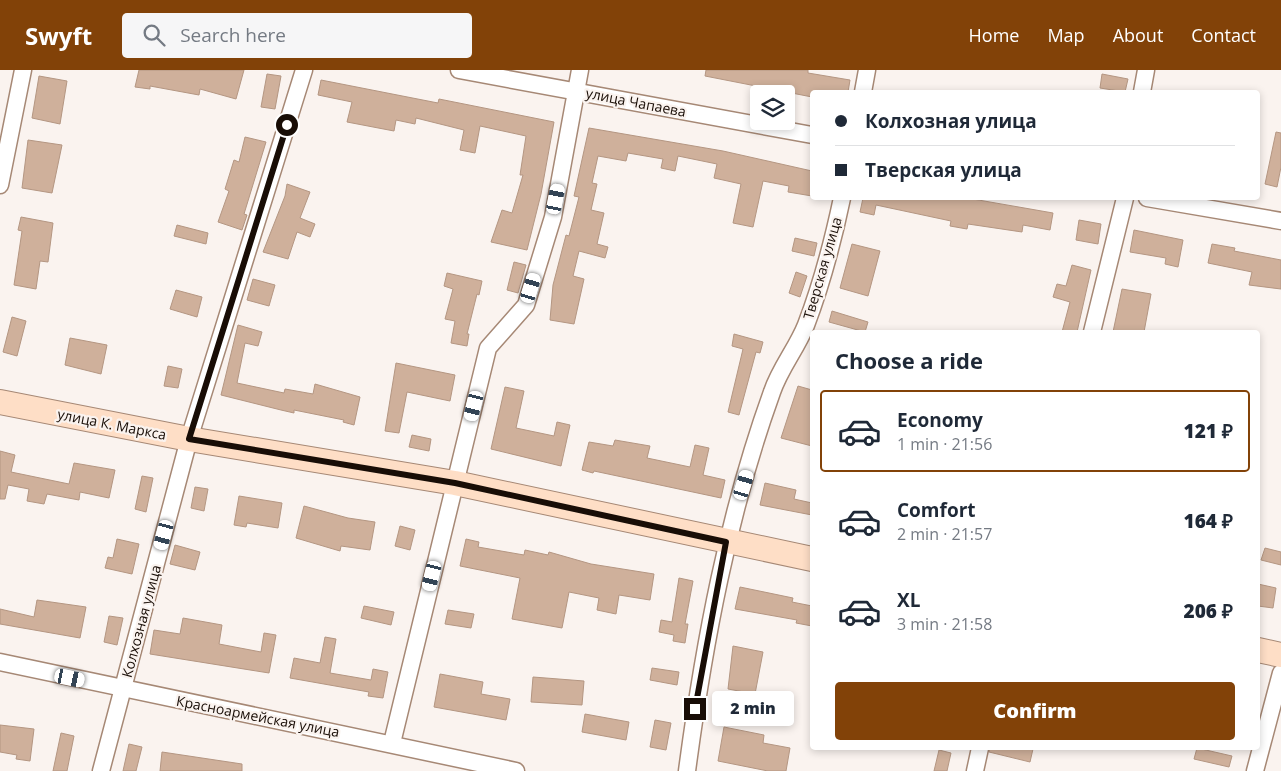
<!DOCTYPE html>
<meta charset="utf-8">
<style>
body{margin:0;font-family:"Open Sans",sans-serif;background:#f6f6f7;color:#1f2937;height:100vh;display:flex;flex-direction:column;font-size:19px;white-space:nowrap}
*{box-sizing:border-box;margin:0}
p{font-size:16px;color:#747a83}
.icon{flex:none;width:28px;height:28px;fill:none;stroke:currentColor;stroke-width:2;stroke-linecap:round;stroke-linejoin:round}
.map{position:relative;flex:1;overflow:hidden}
.details{position:absolute;left:810px;top:260px;width:450px;height:420px;display:flex;flex-direction:column;background:#fff;border-radius:5px;box-shadow:0 2px 8px #0003}
.details>*{flex:none}
.hud{position:absolute;left:810px;top:20px;width:450px;height:110px;border-radius:5px;box-shadow:0 2px 8px #0003;display:grid;align-content:center;height:110px;padding:0 25px;background:#fff}
.controls{position:absolute;left:750px;top:15px;display:grid;gap:10px}
.controls a{display:grid;place-items:center;width:45px;height:45px;border-radius:5px;background:#fff;box-shadow:0 2px 8px #0003;font-size:25px}
.end{position:absolute;width:22px;height:22px;margin:-11px;border:6px solid #180d06;background:#fff;box-shadow:0 0 0 2px #fff}
.from{border-radius:50%}
.bubble{position:absolute;height:35px;border-radius:5px;background:#fff;box-shadow:0 2px 8px #0003;font-size:16px;font-weight:800;line-height:35px;text-align:center}
.car{position:absolute;width:15px;height:30px;margin:-15px -8px;border-radius:6px;box-shadow:0 0 4px 1px #0007;background:linear-gradient(#fff 24%,#345 0 40%,#fff 0 76%,#345 0 86%,#fff 0)}
.hud b{display:flex;align-items:center;gap:18px;height:48px;font-size:19px}
.hud b+b{border-top:1px solid #e0e1e3}
.hud i{width:12px;height:12px;background:#1f2937}
ul{padding:0;list-style:none}
li{display:flex;align-items:center;gap:15px;height:82px;margin:0 10px 8px;padding:0 15px;border:2px solid transparent;border-radius:5px}
li div{flex:1}
li b{display:block;font-size:19px}
li em{font-style:normal;font-weight:800}
li.selected{border-color:#824208}
li>.icon{width:45px;height:45px;stroke-width:1.5}
h2{padding:0 25px;font-size:22px;line-height:60px}
.action{display:flex;gap:10px;margin-top:auto;padding:10px 25px}
.action a{flex:1;height:58px;border-radius:5px;background:#824208;color:#fff;font-size:20px;font-weight:800;line-height:58px;text-align:center}
header{display:flex;align-items:center;gap:30px;box-sizing:border-box;height:70px;padding:0 25px;background:#824208;color:#fff}
header strong{font-size:24px}
nav{display:flex;gap:28px;margin-inline-start:auto;font-size:18px}
.search{width:350px;height:45px;background:#f6f6f7;display:flex;align-items:center;gap:12px;box-sizing:border-box;padding:0 18px;border-radius:5px;color:#747a83;font-size:19px}
.map>svg:first-child{display:block}
.building{fill:#cfb09b;stroke:#b49682}
.lines{fill:none;stroke-linecap:round;stroke-linejoin:round}
.street-casing{stroke:#a68875;stroke-width:19}
.secondary-casing{stroke:#a68875;stroke-width:26}
.street{stroke:#fff;stroke-width:16}
.secondary{stroke:#fedec6;stroke-width:24}
.route{stroke:#180d06;stroke-width:6}
.labels{text-anchor:middle;dominant-baseline:central;stroke-width:4.5;stroke-linejoin:round;paint-order:stroke}
.street-label{font-size:14px;fill:#180d06;stroke:#faf3ef}
</style>
<header>
<strong>Swyft</strong>
<div class="search"><svg class="icon" aria-label="search" viewBox="0 0 24 24"><circle cx="10" cy="10" r="6"/><path d="M15 15l6 6"/></svg>Search here</div>
<nav><a>Home</a><a>Map</a><a>About</a><a>Contact</a></nav>
</header>
<div class="map">
<svg width="1281" height="701" viewBox="0 0 1281 701">
<rect width="100%" height="100%" fill="#faf3ef"/>
<g class="building">
<polygon points="139,0 244,0 236,29 200,19 199,25 150,16 150,19 135,17"/>
<polygon points="706,0 808,0 808,3 850,10 848,22 812,22 812,27 705,6"/>
<polygon points="267,4 281,6 275,39 261,37"/>
<polygon points="1102,4 1128,9 1125,22 1100,18"/>
<polygon points="39,6 67,11 60,54 32,48"/>
<polygon points="321,10 438,33 439,29 554,52 541,124 527,180 491,172 502,140 512,143 523,105 520,105 526,66 480,56 475,83 460,80 464,60 416,48 415,54 396,50 394,61 347,52 352,32 318,25"/>
<polygon points="589,58 723,81 812,101 812,126 788,122 789,116 763,111 753,157 733,153 741,114 714,108 717,94 678,86 675,101 661,98 663,89 628,83 626,91 598,86 592,113 597,114 591,140 604,143 597,174 608,177 605,188 579,181 573,206 584,209 574,254 550,250 553,215 566,165 569,166 579,127 574,126"/>
<polygon points="1276,62 1281,63 1281,97 1277,117 1265,114"/>
<polygon points="245,67 266,72 244,144 247,145 242,160 218,152 229,121 225,119 234,90 239,92"/>
<polygon points="28,70 62,75 52,123 22,118"/>
<polygon points="287,114 310,122 300,148 315,154 310,167 297,162 288,189 263,182 285,126"/>
<polygon points="863,128 967,128 1053,143 1050,160 1023,155 1022,162 968,154 967,159 950,156 951,151 876,135 874,145 860,142"/>
<polygon points="21,147 53,153 48,192 40,191 36,219 14,215 22,161 18,160"/>
<polygon points="1079,150 1101,154 1098,174 1076,170"/>
<polygon points="177,155 208,163 206,174 174,166"/>
<polygon points="1134,160 1183,170 1178,197 1165,194 1166,188 1130,182"/>
<polygon points="795,168 817,173 814,186 792,181"/>
<polygon points="852,174 880,181 868,226 840,218"/>
<polygon points="1212,174 1235,178 1234,181 1281,190 1281,219 1249,215 1252,202 1208,193"/>
<polygon points="514,192 526,195 518,223 507,220"/>
<polygon points="1072,195 1091,200 1077,262 1062,262 1070,232 1053,227 1057,214 1066,216"/>
<polygon points="796,202 807,206 800,227 789,223"/>
<polygon points="447,203 482,211 479,225 477,224 467,264 469,264 467,276 451,273 455,251 445,249 453,219 444,216"/>
<polygon points="253,209 275,215 269,236 247,230"/>
<polygon points="1122,219 1151,224 1144,262 1113,262"/>
<polygon points="176,220 202,227 197,247 170,239"/>
<polygon points="832,241 868,252 865,262 829,252"/>
<polygon points="12,247 26,251 17,286 3,282"/>
<polygon points="238,255 262,262 258,276 245,273 237,313 284,323 285,319 313,324 315,314 360,327 354,355 343,352 344,350 294,340 294,343 281,340 221,325"/>
<polygon points="734,264 763,272 760,283 756,282 739,345 728,342 743,279 732,276"/>
<polygon points="70,268 107,275 101,304 65,295"/>
<polygon points="396,293 455,305 450,331 407,322 399,363 385,361"/>
<polygon points="168,296 182,299 178,318 164,316"/>
<polygon points="798,316 812,320 812,376 781,368"/>
<polygon points="505,317 524,321 516,358 554,366 557,352 570,355 561,396 491,379"/>
<polygon points="412,365 431,369 429,381 409,377"/>
<polygon points="615,370 650,376 647,388 690,397 695,375 709,378 703,405 725,410 721,428 594,401 593,403 582,400 589,372 613,376"/>
<polygon points="0,381 15,385 11,402 69,414 74,393 115,400 109,428 80,422 79,430 47,424 44,434 27,431 29,419 8,415 5,429 0,429"/>
<polygon points="142,406 153,408 146,442 135,439"/>
<polygon points="765,413 796,420 794,429 812,433 812,445 760,435"/>
<polygon points="195,417 208,419 204,441 191,438"/>
<polygon points="239,426 282,433 278,458 247,453 246,457 234,455"/>
<polygon points="304,436 348,448 375,452 370,480 341,476 340,481 296,468"/>
<polygon points="400,456 415,460 410,480 395,476"/>
<polygon points="117,469 139,474 132,504 105,498 108,487 113,488"/>
<polygon points="466,469 479,472 478,477 524,485 525,480 548,485 549,482 591,494 654,504 650,530 619,525 616,544 597,540 599,528 569,522 562,558 512,549 520,508 460,496"/>
<polygon points="175,475 200,482 195,500 170,494"/>
<polygon points="1265,478 1281,482 1281,495 1261,490"/>
<polygon points="679,508 693,511 685,554 688,554 685,573 673,571 674,565 659,562 661,550 672,552"/>
<polygon points="1258,514 1276,518 1273,538 1258,536"/>
<polygon points="740,517 793,528 792,532 812,536 812,556 796,553 797,550 735,539"/>
<polygon points="37,530 86,537 80,568 0,554 0,539 34,547"/>
<polygon points="364,536 394,542 391,555 361,548"/>
<polygon points="448,540 474,544 471,558 445,554"/>
<polygon points="109,546 123,548 117,575 104,572"/>
<polygon points="183,548 222,555 219,574 261,582 264,563 276,565 269,603 150,584 154,560 180,564"/>
<polygon points="325,567 336,569 330,603 371,610 373,599 388,602 383,628 368,626 369,622 290,608 294,588 320,593"/>
<polygon points="733,576 763,582 755,624 728,619"/>
<polygon points="652,598 679,602 677,615 650,610"/>
<polygon points="440,604 483,612 481,624 510,629 506,650 434,637"/>
<polygon points="533,607 584,611 582,635 531,632"/>
<polygon points="585,644 629,652 626,670 582,662"/>
<polygon points="655,650 671,653 666,680 650,677"/>
<polygon points="0,655 34,659 30,691 16,689 17,685 0,682"/>
<polygon points="724,657 764,665 763,673 790,678 786,701 768,701 718,691"/>
<polygon points="61,663 74,666 67,701 53,701"/>
<polygon points="129,674 142,677 136,701 123,701"/>
<polygon points="990,678 1027,678 1033,679 1030,692 989,682"/>
<polygon points="1197,678 1232,686 1229,697 1194,689"/>
<polygon points="939,680 951,683 947,701 934,701"/>
<polygon points="162,682 242,694 242,701 160,701"/>
</g>
<g class="lines">
<g class="street-casing">
<g id="street">
<polyline points="459,0 812,65"/>
<polyline points="863,22 867,0"/>
<polyline points="1142,22 1146,0"/>
<polyline points="0,115 23,0"/>
<polyline points="1147,128 1281,151"/>
<polyline points="1092,262 1125,128"/>
<polyline points="0,592 516,701"/>
<polyline points="392,673 488,278 526,235 553,147 580,0"/>
<polyline points="101,701 189,369 304,0"/>
<path d="M687 701C704 573 728 444 772 322 780 298 797 278 806 255 822 213 833 171 842 128"/>
<polyline points="975,701 980,678"/>
<polyline points="1255,701 1281,603"/>
</g>
</g>
<g class="secondary-casing">
<g id="secondary">
<polyline points="0,332 189,369 455,413 812,489"/>
<polyline points="1258,580 1281,585"/>
</g>
</g>
<use href="#street" class="street"/>
<use href="#secondary" class="secondary"/>
</g>
<g class="lines">
<polyline class="route" points="287,55 189,369 455,413 726,472 695,639"/>
</g>
<g class="labels">
<g class="street-label">
<text transform="translate(636 32) rotate(11)">улица Чапаева</text>
<text transform="translate(822 198) rotate(-74)">Тверская улица</text>
<text transform="translate(112 354) rotate(11)">улица К. Маркса</text>
<text transform="translate(141 551) rotate(-75)">Колхозная улица</text>
<text transform="translate(258 646) rotate(11)">Красноармейская улица</text>
</g>
</g>
</svg>
<div class="controls">
<a><svg class="icon" aria-label="layers" viewBox="0 0 24 24"><path d="M12 4l9 5-9 5-9-5zM3 14l9 5 9-5"/></svg></a>
</div>
<i class="end from" style="left:287px;top:55px"></i>
<i class="end" style="left:695px;top:639px"></i>
<div class="bubble" style="left:712px;top:621px;width:82px">2 min</div>
<i class="car" style="left:556px;top:129px;rotate:11deg"></i>
<i class="car" style="left:531px;top:218px;rotate:17deg"></i>
<i class="car" style="left:474px;top:336px;rotate:194deg"></i>
<i class="car" style="left:744px;top:415px;rotate:17deg"></i>
<i class="car" style="left:164px;top:465px;rotate:195deg"></i>
<i class="car" style="left:432px;top:506px;rotate:194deg"></i>
<i class="car" style="left:70px;top:608px;rotate:102deg"></i>
<div class="hud">
<b><i class="from"></i>Колхозная улица</b>
<b><i></i>Тверская улица</b>
</div>
<section class="details">
<h2>Choose a ride</h2>
<ul>
<li class="selected"><svg class="icon" aria-label="car" viewBox="0 0 24 24"><path d="M5 17H2v-5l4-1 3-4h7l3 4 3 1v5h-3M9 17h6M6 11h13"/><circle cx="7" cy="17" r="2"/><circle cx="17" cy="17" r="2"/></svg><div><b>Economy</b><p>1 min · 21:56</p></div><em>121 ₽</em></li>
<li><svg class="icon" aria-label="car" viewBox="0 0 24 24"><path d="M5 17H2v-5l4-1 3-4h7l3 4 3 1v5h-3M9 17h6M6 11h13"/><circle cx="7" cy="17" r="2"/><circle cx="17" cy="17" r="2"/></svg><div><b>Comfort</b><p>2 min · 21:57</p></div><em>164 ₽</em></li>
<li><svg class="icon" aria-label="car" viewBox="0 0 24 24"><path d="M5 17H2v-5l4-1 3-4h7l3 4 3 1v5h-3M9 17h6M6 11h13"/><circle cx="7" cy="17" r="2"/><circle cx="17" cy="17" r="2"/></svg><div><b>XL</b><p>3 min · 21:58</p></div><em>206 ₽</em></li>
</ul>
<div class="action"><a>Confirm</a></div>
</section>
</div>
